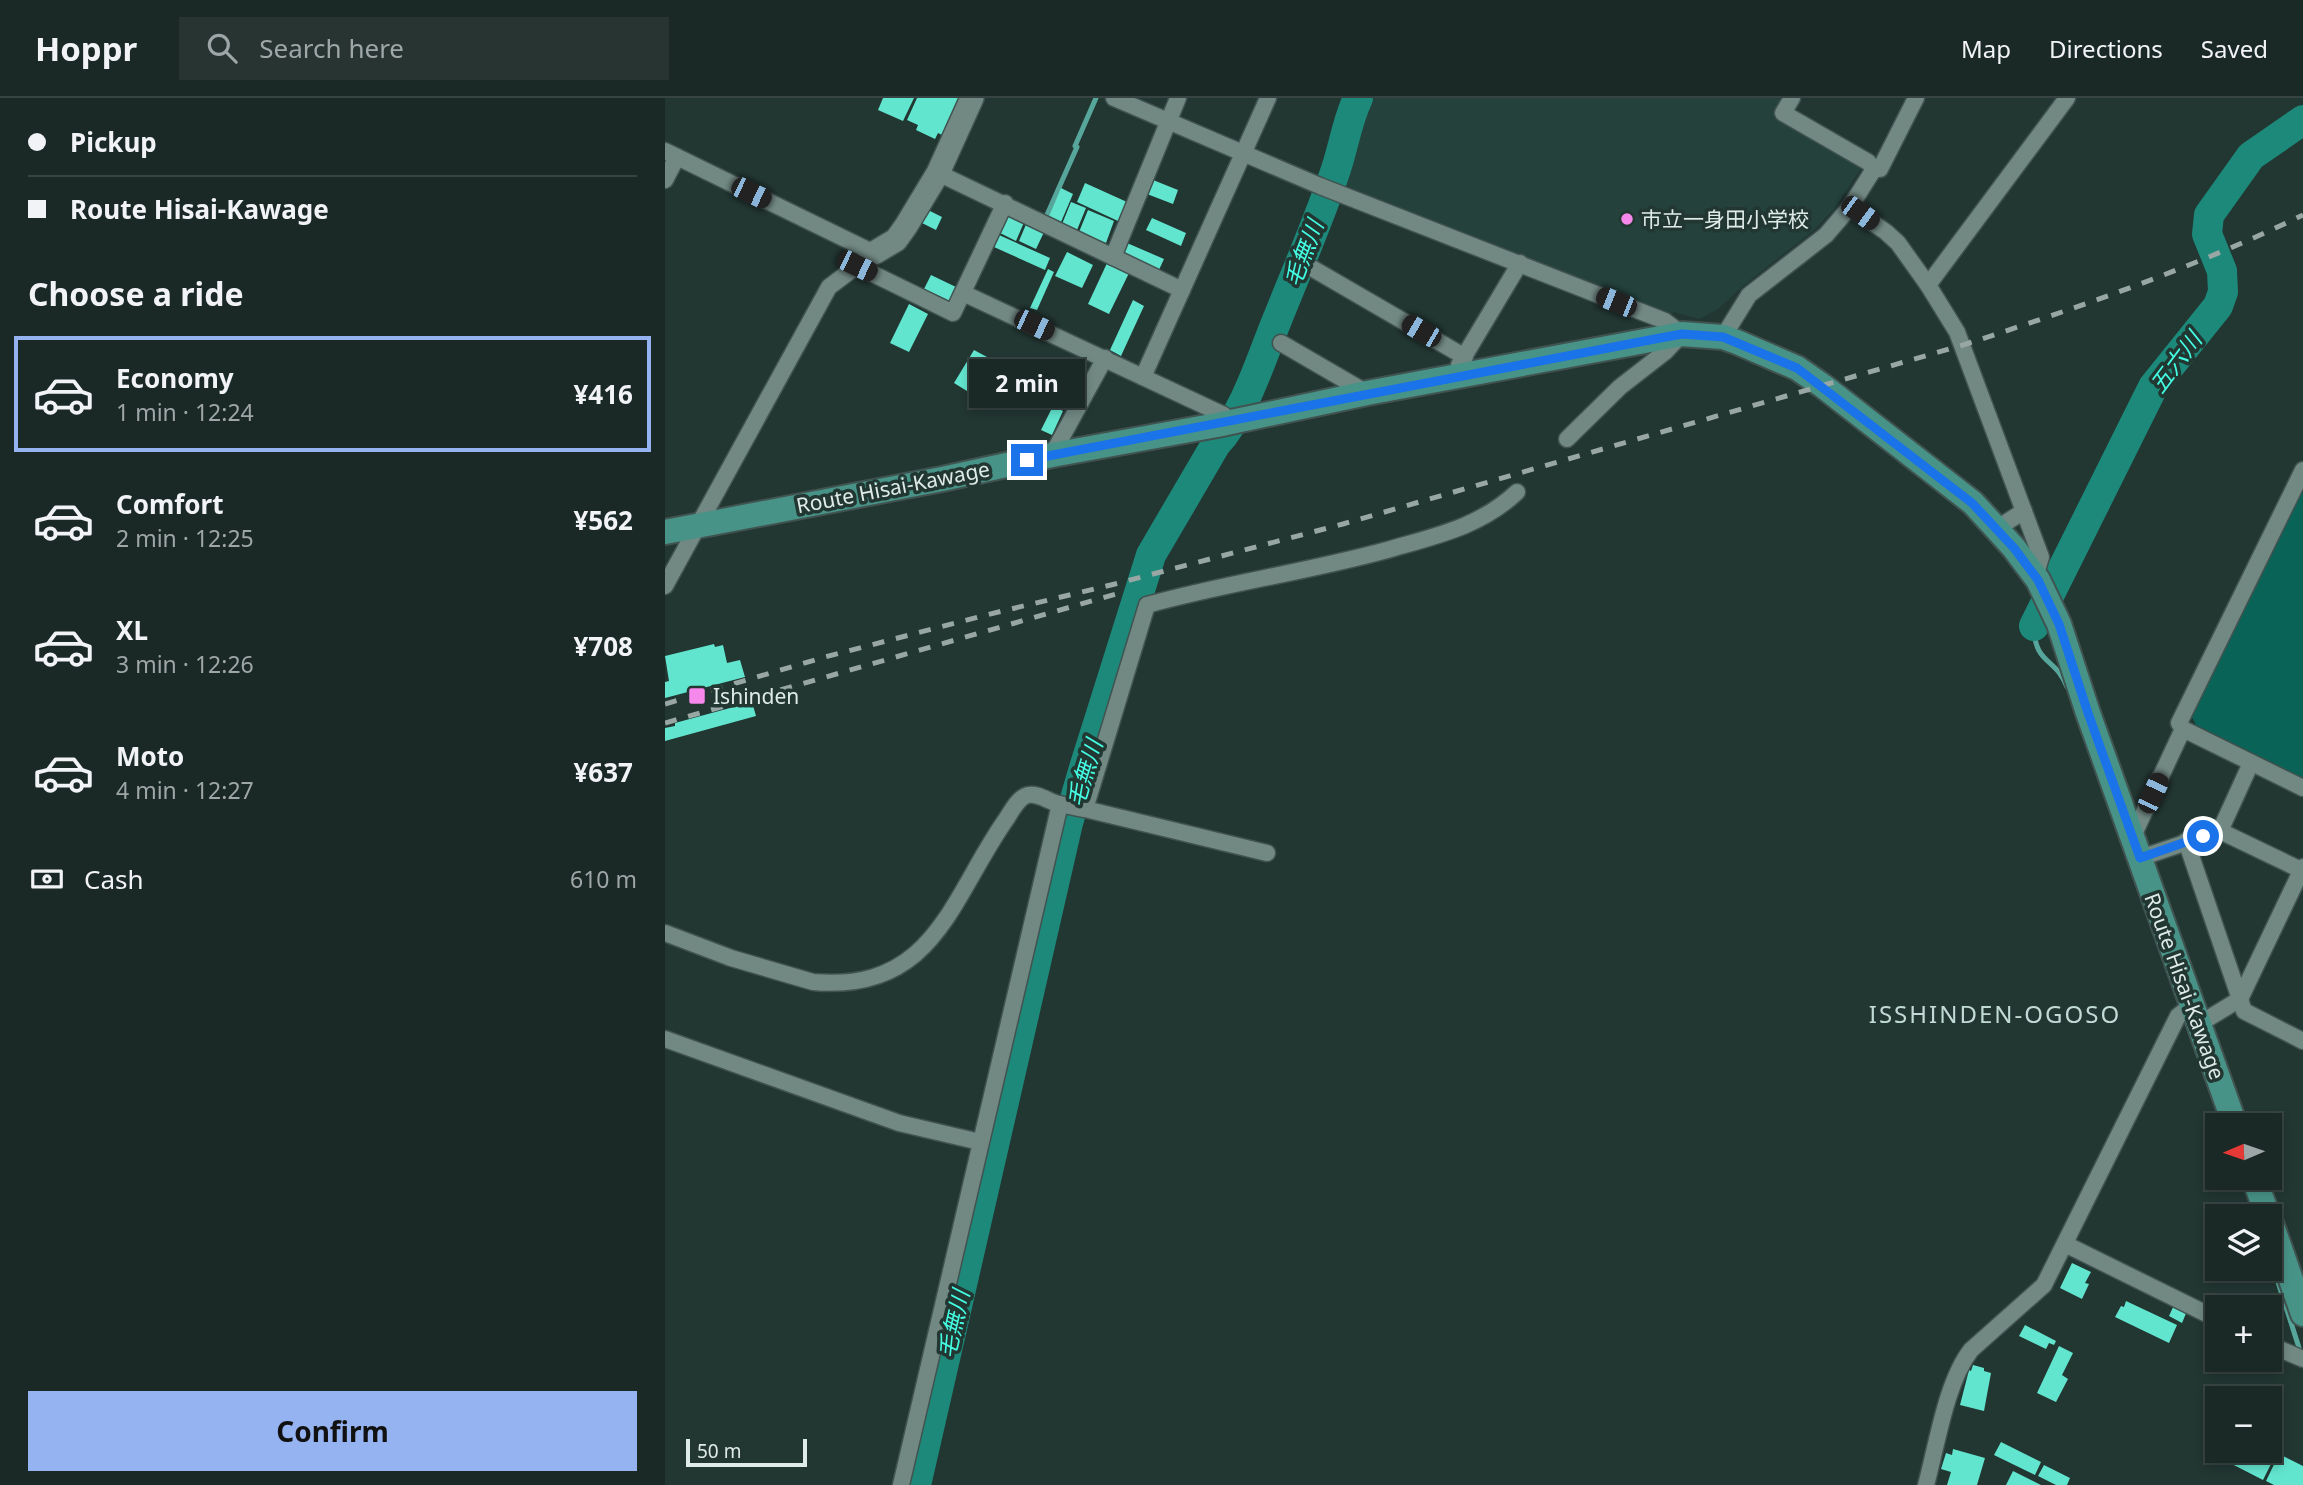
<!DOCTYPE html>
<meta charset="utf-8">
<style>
body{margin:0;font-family:"Noto Sans","Noto Sans JP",sans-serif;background:#273432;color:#f1f3f6;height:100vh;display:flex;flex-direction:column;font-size:26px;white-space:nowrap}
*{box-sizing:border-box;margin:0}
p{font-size:23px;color:#9fa6a7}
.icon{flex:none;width:38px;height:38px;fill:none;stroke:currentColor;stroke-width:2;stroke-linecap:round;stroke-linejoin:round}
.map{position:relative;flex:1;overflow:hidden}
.details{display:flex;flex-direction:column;background:#1a2826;width:665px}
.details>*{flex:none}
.hud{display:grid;align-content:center;height:154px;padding:0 28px;background:#1a2826}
.needle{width:46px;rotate:268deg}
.fabs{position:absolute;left:1540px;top:1015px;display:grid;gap:14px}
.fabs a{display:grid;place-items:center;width:77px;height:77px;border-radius:0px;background:#1a2826;box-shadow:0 4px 10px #0003,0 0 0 2px #384443;font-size:35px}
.scale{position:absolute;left:21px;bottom:18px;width:121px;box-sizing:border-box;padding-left:7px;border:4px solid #dfebe8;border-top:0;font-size:19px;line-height:24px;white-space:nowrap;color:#dfebe8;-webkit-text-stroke:5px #223632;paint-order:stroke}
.end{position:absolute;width:32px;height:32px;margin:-16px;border:9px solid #1a73e8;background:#fff;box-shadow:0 0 0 4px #fff}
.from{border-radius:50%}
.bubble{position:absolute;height:49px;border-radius:0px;background:#1a2826;box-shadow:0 4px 10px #0003,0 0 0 2px #384443;font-size:23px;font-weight:700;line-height:49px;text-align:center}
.car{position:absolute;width:21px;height:42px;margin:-21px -10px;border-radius:9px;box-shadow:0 0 5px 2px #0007;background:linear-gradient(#222 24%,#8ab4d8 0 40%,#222 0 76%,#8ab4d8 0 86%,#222 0)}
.hud b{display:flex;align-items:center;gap:24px;height:66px;font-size:26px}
.hud b+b{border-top:2px solid #384443}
.hud i{width:18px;height:18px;background:#f1f3f6}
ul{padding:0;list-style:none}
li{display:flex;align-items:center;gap:21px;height:116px;margin:0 14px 10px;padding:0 14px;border:4px solid transparent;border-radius:0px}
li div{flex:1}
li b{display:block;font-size:26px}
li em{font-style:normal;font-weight:700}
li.current{border-color:#95b2f1}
li>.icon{width:63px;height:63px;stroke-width:1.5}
h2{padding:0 28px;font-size:32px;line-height:84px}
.pay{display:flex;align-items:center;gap:18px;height:77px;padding:0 28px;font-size:26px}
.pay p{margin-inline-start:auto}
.action{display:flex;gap:14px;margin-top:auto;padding:14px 28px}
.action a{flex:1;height:80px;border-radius:0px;background:#95b2f1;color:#111;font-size:28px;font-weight:700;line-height:80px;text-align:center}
header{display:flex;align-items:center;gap:42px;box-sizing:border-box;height:98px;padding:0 35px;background:#1a2826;border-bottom:2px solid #384443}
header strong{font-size:33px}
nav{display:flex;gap:38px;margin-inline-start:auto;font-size:24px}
.search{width:490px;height:63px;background:#273432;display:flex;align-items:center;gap:18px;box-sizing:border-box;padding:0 24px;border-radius:0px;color:#9fa6a7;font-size:26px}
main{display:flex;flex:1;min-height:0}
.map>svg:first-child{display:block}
.built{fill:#24413c}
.green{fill:#0a6357}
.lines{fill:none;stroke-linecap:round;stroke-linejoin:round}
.stream{stroke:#57a69b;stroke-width:5}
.river{stroke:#1d897a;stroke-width:30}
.building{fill:#62e5cf}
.street-casing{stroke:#415350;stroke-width:19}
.secondary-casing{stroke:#415350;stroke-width:26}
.primary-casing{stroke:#415350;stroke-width:28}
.street{stroke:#718883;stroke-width:16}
.secondary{stroke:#718883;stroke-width:23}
.primary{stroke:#489387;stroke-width:24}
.rail{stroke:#98a7a3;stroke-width:5;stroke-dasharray:12 12;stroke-linecap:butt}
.route{stroke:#1a73e8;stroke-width:9}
.poi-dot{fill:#f688ec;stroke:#223632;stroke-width:2.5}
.labels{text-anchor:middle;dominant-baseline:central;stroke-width:7;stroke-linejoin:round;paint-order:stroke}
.poi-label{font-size:21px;fill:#dfebe8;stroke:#223632;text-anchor:start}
.street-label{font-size:21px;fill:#dfebe8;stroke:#223632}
.water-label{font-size:23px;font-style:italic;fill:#43fee3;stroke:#223632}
.quarter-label{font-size:24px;letter-spacing:2px;fill:#c2dad5;stroke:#223632}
</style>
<header>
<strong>Hoppr</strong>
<div class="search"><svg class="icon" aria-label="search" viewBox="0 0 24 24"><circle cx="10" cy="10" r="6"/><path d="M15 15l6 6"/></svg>Search here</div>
<nav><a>Map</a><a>Directions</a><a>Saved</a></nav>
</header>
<main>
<section class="details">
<div class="hud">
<b><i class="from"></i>Pickup</b>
<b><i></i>Route Hisai-Kawage</b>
</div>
<h2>Choose a ride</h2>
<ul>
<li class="current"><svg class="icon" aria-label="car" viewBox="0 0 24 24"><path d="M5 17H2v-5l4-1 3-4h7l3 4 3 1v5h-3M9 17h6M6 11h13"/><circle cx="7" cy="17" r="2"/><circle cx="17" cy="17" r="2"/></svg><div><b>Economy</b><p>1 min · 12:24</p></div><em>¥416</em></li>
<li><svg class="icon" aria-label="car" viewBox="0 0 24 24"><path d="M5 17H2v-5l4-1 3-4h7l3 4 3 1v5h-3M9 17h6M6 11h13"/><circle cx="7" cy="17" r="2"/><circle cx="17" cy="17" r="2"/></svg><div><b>Comfort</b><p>2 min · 12:25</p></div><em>¥562</em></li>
<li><svg class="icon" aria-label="car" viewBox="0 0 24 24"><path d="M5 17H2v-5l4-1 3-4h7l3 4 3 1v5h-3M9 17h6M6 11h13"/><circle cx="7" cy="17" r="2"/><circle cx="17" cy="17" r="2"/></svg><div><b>XL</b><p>3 min · 12:26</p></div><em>¥708</em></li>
<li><svg class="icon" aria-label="car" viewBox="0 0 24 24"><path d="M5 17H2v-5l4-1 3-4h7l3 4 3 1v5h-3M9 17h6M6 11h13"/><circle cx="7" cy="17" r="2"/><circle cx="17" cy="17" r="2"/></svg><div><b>Moto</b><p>4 min · 12:27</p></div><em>¥637</em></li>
</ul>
<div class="pay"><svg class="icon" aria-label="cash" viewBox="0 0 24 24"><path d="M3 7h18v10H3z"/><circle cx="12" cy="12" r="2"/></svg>Cash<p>610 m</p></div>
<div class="action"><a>Confirm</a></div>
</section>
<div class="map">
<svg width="1638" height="1387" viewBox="0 0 1638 1387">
<rect width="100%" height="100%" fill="#223632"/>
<polygon class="built" points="703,0 1123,0 1115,15 1199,66 1170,110 1149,132 1079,187 1053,211 1034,221 1009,214 1005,217 675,86 691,24"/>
<polygon class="green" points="1638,390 1638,680 1531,627 1526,617"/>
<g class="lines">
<g class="stream">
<polyline points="381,119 412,49 410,48 431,0"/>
<path d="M1369 528C1369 567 1391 559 1402 589"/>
<polyline points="1605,1159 1636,1256"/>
</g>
<g class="river">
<polyline points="1369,528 1488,289 1553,208 1558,194 1557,173 1542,136 1544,117 1586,58 1638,22"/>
<path d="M251 1387 403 725 419 670 486 457 551 346C580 315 596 261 612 222 632 172 654 122 671 71 679 47 682 23 693 0"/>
</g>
</g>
<g class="building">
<polygon points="218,0 249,0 238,23 213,12"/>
<polygon points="252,0 294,0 277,37 273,35 270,41 251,32 253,27 242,22"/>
<polygon points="488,82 513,92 508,106 482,96"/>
<polygon points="420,85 462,104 453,123 412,104"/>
<polygon points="396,90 408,96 396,124 384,118"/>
<polygon points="406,104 421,110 412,132 397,126"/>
<polygon points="263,112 277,119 271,132 257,125"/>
<polygon points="423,112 449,123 441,145 414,134"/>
<polygon points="344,115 360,122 351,143 335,135"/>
<polygon points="487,120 521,135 516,148 481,132"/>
<polygon points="362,124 380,132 371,151 354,143"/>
<polygon points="334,137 385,160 380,172 329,149"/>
<polygon points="462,145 499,161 493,174 456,158"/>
<polygon points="402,154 428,167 417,190 390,178"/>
<polygon points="443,163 465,173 444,216 423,206"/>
<polygon points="383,171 389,174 372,212 365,210"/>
<polygon points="266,177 291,189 285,203 259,191"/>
<polygon points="468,202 479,208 456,258 445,252"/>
<polygon points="244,206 263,216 244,254 225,245"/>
<polygon points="309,252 322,259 302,293 289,285"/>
<polygon points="367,266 390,277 380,298 357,287"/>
<polygon points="388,308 398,313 387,337 376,332"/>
<polygon points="49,546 50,549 58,547 62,565 75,562 80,579 0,600 0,584 4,583 0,558"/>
<polygon points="87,604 91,618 0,643 0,630 10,628 10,625"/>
<polygon points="1407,1165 1426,1174 1420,1185 1424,1186 1417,1201 1395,1190"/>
<polygon points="1461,1203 1512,1227 1504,1245 1450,1219 1456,1208 1459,1209"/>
<polygon points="1509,1207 1522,1213 1517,1225 1504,1218"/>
<polygon points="1360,1227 1391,1243 1389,1247 1384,1245 1381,1251 1354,1238"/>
<polygon points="1394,1248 1408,1255 1397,1277 1403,1281 1391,1304 1372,1295"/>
<polygon points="1308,1267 1319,1270 1319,1273 1326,1275 1319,1313 1295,1307 1304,1272 1306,1273"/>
<polygon points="1336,1344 1376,1364 1370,1377 1329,1357"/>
<polygon points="1605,1348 1613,1352 1598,1382 1561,1363 1566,1353 1605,1353"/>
<polygon points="1288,1351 1320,1360 1312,1387 1282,1387 1286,1374 1276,1371 1281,1355 1287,1357"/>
<polygon points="1614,1356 1638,1368 1638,1387 1609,1387 1601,1383"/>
<polygon points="1379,1367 1405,1380 1402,1387 1391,1387 1373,1378"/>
<polygon points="1348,1373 1376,1387 1341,1387"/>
</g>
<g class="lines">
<g class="street-casing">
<g id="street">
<polyline points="449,0 655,88 1000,223 1017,236 1000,254 955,289 902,341"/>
<polyline points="1127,0 1118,15 1203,64 1209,71"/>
<polyline points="0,53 209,155 164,189 0,488"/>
<polyline points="273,75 517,192"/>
<polyline points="0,82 12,59"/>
<polyline points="1185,109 1221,134 1233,145 1263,187 1292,234 1376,459 1370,479"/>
<polyline points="448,159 513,0"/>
<polyline points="192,168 288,215 340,105"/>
<polyline points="645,169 800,259"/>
<polyline points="1263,187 1402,0"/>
<polyline points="298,195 559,317 552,327"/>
<polyline points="1058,239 1084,197 1161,137 1185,109 1209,71 1215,71 1251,0"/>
<polyline points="616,245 702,295"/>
<polyline points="794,267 855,165"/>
<polyline points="478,279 603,0"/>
<polyline points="387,357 440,260"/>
<polyline points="1331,431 1359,413"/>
<polyline points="1518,631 1638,690"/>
<polyline points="420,711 602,755"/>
<polyline points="1555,733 1636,772"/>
<polyline points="1468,738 1518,631 1514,625 1638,372"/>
<polyline points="1521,743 1579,913 1638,943"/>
<polyline points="1475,760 1555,733 1586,665"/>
<path d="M0 835 66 860 148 884C270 895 286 799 342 720 347 712 354 699 363 697 374 695 384 704 394 706 403 708 412 710 420 711L482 507C561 485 642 474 722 452 770 438 815 429 852 394"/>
<polyline points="1534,926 1575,901 1638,769"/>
<polyline points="0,941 234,1025 315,1044"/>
<polyline points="1400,1146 1552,1221"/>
<polyline points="1605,1247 1638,1261"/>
<polyline points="236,1387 395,706"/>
<path d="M1261 1387C1272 1347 1281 1284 1306 1252L1379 1187 1513 918 1527 907"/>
</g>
</g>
<g class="secondary-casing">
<polyline id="secondary" points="209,155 231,142 241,128 273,75 307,0"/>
</g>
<g class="primary-casing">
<g id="primary">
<polyline points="0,434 277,381 387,357 552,327 702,295 1017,236 1058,239 1072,244 1132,270 1158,288 1308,405 1349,450 1373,482 1394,526 1423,615 1570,1027"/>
<polyline points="1589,1080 1603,1118"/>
<polyline points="1605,1122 1638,1216"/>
</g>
</g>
<use href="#street" class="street"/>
<use href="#secondary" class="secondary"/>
<use href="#primary" class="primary"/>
<g class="rail">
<path d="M0 606 160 559 321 517 450 486 678 426 1298 247C1412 210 1531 169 1638 117"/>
<polyline points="0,625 458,494"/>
</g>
</g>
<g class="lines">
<polyline class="route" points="362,362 995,240 1017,236 1058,239 1132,270 1307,405 1349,450 1373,482 1394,526 1423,615 1475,760 1538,738"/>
</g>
<g class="poi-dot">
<circle cx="962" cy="121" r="7"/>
<rect x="23" y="589" width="18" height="18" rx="3.5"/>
</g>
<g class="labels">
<g class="poi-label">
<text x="976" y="121">市立一身田小学校</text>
<text x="48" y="598">Ishinden</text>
</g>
<g class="street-label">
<text transform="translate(228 389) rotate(-11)">Route Hisai-Kawage</text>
<text transform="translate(1520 888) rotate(70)">Route Hisai-Kawage</text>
</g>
<g class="water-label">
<text transform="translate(638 155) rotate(-69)">毛無川</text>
<text transform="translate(1510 264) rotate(-53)">五六川</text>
<text transform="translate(419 675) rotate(-73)">毛無川</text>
<text transform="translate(288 1226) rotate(-77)">毛無川</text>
</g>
<g class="quarter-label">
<text x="1330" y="915">ISSHINDEN-OGOSO</text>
</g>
</g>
</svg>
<div class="fabs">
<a><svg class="needle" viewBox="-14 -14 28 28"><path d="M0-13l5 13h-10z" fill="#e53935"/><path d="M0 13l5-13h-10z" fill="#9fa6a7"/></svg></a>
<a><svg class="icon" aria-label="layers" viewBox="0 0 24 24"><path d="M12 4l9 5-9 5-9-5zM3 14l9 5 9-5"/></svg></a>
<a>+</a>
<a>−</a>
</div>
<div class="scale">50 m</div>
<i class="end from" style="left:1538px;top:738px"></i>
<i class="end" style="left:362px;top:362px"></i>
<div class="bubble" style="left:304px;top:261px;width:116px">2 min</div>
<i class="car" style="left:86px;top:95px;rotate:116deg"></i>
<i class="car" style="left:1195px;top:115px;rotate:126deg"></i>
<i class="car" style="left:192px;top:168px;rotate:116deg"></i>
<i class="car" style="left:951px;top:204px;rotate:292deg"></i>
<i class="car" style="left:369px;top:227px;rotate:115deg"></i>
<i class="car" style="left:756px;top:233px;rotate:300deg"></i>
<i class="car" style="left:1488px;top:695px;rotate:25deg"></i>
</div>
</main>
